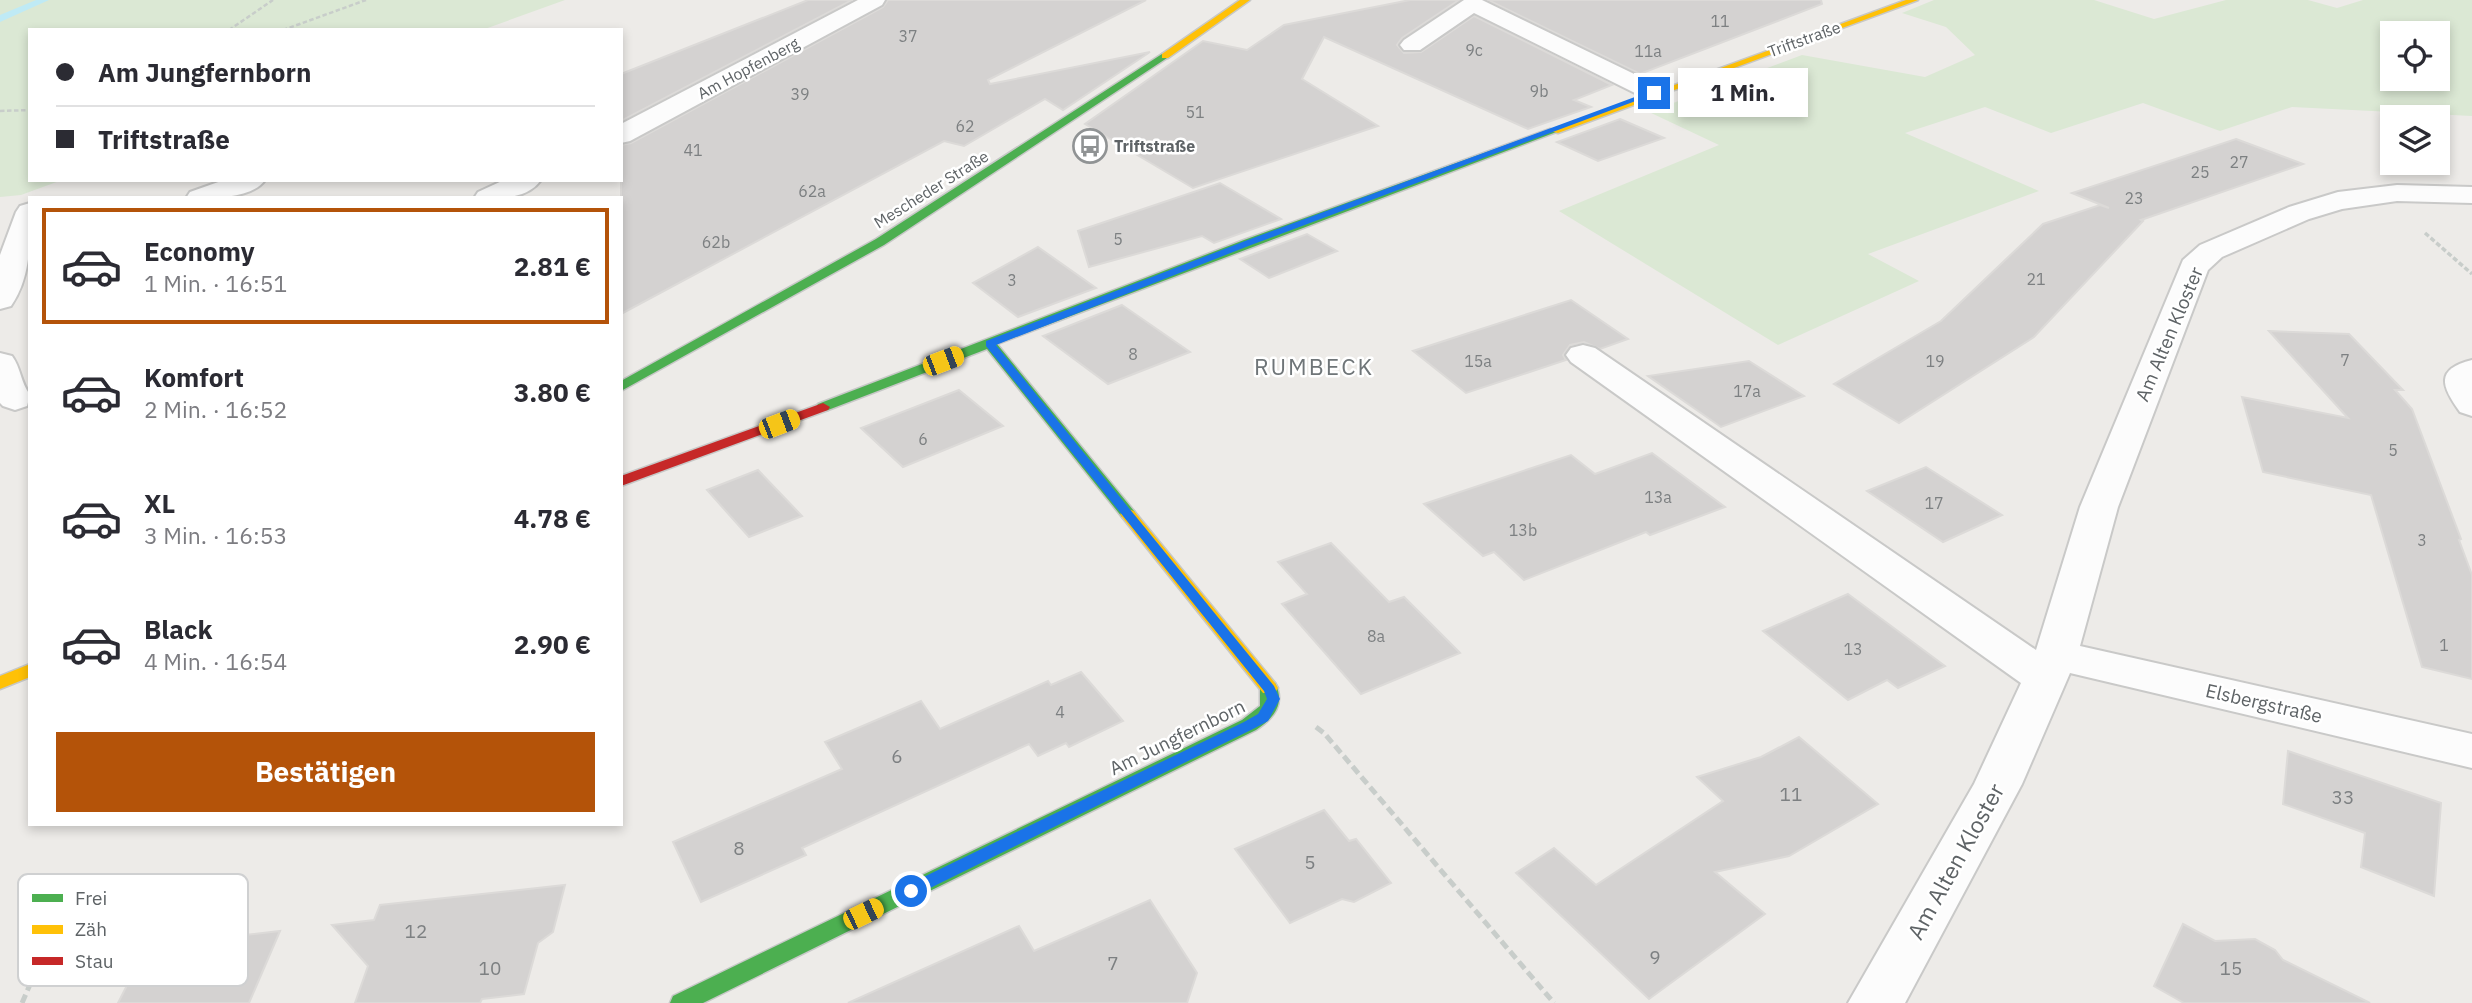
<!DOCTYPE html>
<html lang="de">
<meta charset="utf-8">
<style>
body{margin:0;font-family:"IBM Plex Sans",sans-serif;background:#f7f7f7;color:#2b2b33;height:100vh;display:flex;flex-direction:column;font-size:26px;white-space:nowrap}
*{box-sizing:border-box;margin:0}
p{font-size:23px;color:#7c7c81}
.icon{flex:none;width:38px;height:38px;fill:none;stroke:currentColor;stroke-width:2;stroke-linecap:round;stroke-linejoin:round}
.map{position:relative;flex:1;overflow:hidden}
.drawer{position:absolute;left:28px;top:196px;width:595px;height:630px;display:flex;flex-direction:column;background:#fff;border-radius:0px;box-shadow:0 4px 10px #0003}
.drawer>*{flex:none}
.top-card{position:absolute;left:28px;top:28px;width:595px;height:154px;border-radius:0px;box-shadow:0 4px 10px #0003;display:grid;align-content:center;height:154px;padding:0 28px;background:#fff}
.tools{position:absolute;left:2380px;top:21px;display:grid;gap:14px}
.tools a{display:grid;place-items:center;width:70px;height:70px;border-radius:0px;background:#fff;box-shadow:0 4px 10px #0003;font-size:35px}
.end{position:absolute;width:32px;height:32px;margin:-16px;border:9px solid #1a73e8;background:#fff;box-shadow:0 0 0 4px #fff}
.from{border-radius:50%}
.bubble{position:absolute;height:49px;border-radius:0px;background:#fff;box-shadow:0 4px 10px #0003;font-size:23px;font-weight:700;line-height:49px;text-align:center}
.car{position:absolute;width:21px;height:42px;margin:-21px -10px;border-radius:9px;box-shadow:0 0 5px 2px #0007;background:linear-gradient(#f5c518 24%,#345 0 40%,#f5c518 0 76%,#345 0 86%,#f5c518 0)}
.top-card b{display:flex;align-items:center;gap:24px;height:66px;font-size:26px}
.top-card b+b{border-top:2px solid #e1e1e2}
.top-card i{width:18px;height:18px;background:#2b2b33}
ul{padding:12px 0 0;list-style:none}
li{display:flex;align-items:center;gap:21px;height:116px;margin:0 14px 10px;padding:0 14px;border:4px solid transparent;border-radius:0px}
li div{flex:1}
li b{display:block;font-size:26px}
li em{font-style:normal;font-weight:700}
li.active{border-color:#b45309}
li>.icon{width:63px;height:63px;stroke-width:1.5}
.primary-button{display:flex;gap:14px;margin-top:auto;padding:14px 28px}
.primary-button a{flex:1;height:80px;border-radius:0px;background:#b45309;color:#fff;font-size:28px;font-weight:700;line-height:80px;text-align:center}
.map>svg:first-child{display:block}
.green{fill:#dbe8d4;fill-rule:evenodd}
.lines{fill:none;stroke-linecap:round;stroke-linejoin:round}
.stream{fill:#bfeaf5;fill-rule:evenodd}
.building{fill:#d4d2d1;stroke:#dcdad8;stroke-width:2}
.street-casing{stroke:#c9c9c8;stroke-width:4}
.fast-casing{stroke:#c7c8c7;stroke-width:3}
.slow-casing{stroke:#c7c8c7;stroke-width:3}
.jam-casing{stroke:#c7c8c7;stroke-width:3}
.path-far2{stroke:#c8cdca;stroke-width:2.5;stroke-dasharray:4.5 2.5;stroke-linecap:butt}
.path-far1{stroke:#c8cdca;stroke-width:3.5;stroke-dasharray:5 2.5;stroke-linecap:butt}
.path{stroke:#c8cdca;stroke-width:5;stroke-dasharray:9 4.5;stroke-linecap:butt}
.street{fill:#fcfcfc;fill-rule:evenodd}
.fast{fill:#4caf50;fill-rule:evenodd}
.slow{fill:#ffc107;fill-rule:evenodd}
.jam{fill:#c62828;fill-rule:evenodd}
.route{fill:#1a73e8}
.labels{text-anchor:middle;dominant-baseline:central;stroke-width:5;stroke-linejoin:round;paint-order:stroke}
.number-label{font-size:16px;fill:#7d8082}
.far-street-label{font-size:16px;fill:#5e6366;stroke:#fff}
.far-poi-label{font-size:16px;font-weight:bold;fill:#5e6366;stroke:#fff;text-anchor:start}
.street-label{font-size:19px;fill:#5e6366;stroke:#fff}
.near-number-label{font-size:19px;fill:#7d8082}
.quarter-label{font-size:23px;letter-spacing:2px;fill:#6f7578;stroke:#fff}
.near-street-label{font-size:23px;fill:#5e6366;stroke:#fff}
.key{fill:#fff;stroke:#cfd0d1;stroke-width:2}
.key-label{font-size:19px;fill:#5e6366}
</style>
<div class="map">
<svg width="2472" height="1003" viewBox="0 0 2472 1003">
<rect width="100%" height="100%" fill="#edebe8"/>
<g class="green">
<polygon points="0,0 565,0 482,30 30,30 30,180 62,180 21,195 0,197"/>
<path d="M1934 0H2094L2154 19 2226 0H2308L2337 8 2363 0H2472V116L2292 107 2220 131 2143 103 2051 133 1985 107 1905 133 2039 191 1868 254 1919 281 1778 345 1559 211 1719 145 1649 112 1802 55 1925 77 1975 55 1946 27 1902 13ZM2392 33H2438V79H2392Z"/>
</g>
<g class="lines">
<polygon class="stream" points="36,0 49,0 0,22 0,15"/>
</g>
<g class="building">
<polygon points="808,0 852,0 621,121 621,74"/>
<polygon points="888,0 1146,0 988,80 990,84 1150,52 1063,110 1045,99 964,146 944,141 621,314 621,145 631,143 883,7"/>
<polygon points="1410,0 1459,0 1402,38 1397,45 1404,53 1421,52 1474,16 1612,85 1574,100 1591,107 1528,129 1324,37 1302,79 1378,126 1193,188 1085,124 1203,41 1247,50 1284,25"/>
<polygon points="1488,0 1821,0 1822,4 1640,74"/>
<polygon points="1620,119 1664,138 1598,161 1557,142"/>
<polygon points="2236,139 2303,164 2141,220 2143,221 2034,337 1899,423 1834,384 1941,321 2043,224 2100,205 2109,208 2072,193"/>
<polygon points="1220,183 1281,219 1214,243 1202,236 1089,267 1078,231"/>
<polygon points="1307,234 1337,251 1269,278 1240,259"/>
<polygon points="1038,247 1096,288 1018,317 973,283"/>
<polygon points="1571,300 1628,339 1600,349 1584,342 1570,345 1563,355 1566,360 1466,393 1413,351"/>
<polygon points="1122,305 1190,352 1108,384 1043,336"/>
<polygon points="2269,331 2349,334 2403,390 2395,390 2412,409 2461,539 2459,540 2472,575 2472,679 2422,667 2371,495 2263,472 2242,397 2348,418"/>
<polygon points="1749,361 1804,396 1721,427 1648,376"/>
<polygon points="959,390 1003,426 903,467 861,428"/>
<polygon points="1652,453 1725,507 1650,535 1646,532 1524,580 1494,552 1483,556 1424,504 1571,455 1595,474"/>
<polygon points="1926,467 2002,515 1943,542 1867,491"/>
<polygon points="758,470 802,516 749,537 707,490"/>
<polygon points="1331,543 1389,602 1404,597 1460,653 1361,694 1282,604 1307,594 1278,562"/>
<polygon points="1848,594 1945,666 1898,688 1887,680 1848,700 1763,631"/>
<polygon points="1081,672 1123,721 1069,747 1066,743 1038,756 1029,744 802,848 806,855 701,902 673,842 842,769 825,742 921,701 940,729 1048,681 1051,685"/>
<polygon points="1799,737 1878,804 1789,856 1715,872 1765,914 1649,999 1516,873 1554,848 1596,885 1723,801 1697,777 1761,757"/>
<polygon points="2288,751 2441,803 2434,896 2361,867 2365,833 2283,804"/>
<polygon points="1324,810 1349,841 1356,839 1391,883 1354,902 1342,899 1290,923 1235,849"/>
<polygon points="565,885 553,932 538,943 524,994 482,999 480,1003 355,1003 368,966 332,925 374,920 380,905"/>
<polygon points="1150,900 1197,973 1187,1003 848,1003 1019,926 1034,951"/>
<polygon points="2183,924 2215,941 2255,939 2275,950 2283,960 2370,1003 2184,1003 2154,986"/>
<polygon points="280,931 249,1003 118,1003 147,946"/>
</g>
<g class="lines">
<g class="street-casing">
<g id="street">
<polygon points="858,0 885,0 882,5 630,141 621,143 621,124"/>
<polygon points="1464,0 1482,0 1663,88 1666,93 1663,98 1654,100 1645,98 1474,13 1420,50 1404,50 1400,45 1404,40"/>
<path d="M224 180H265C251 200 208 198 186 198L190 192Z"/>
<path d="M504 180H541C526 201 496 198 474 198L478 192Z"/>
<polygon points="2397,185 2472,187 2472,203 2397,201 2342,209 2309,219 2222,257 2208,270 2118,507 2080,646 2472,734 2472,768 2070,673 2022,784 1905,1003 1848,1003 1974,784 2021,683 1571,362 1566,355 1571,348 1583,345 1595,348 2036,650 2080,507 2183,260 2200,245 2289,207 2338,192"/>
<path d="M30 203C30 238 32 276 11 306L0 309V255L16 212 20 206Z"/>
<path d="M0 353 12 356C21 368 20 381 30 395L27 406 15 410 3 406 0 403Z"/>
<path d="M2472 360V416L2460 412C2441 386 2435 369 2472 360Z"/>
</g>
</g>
<g class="fast-casing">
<g id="fast">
<polygon points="1162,54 1170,56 884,245 621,391 621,381 876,239"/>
<polygon points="1550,129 1559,131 997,344 1134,511 1136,514 1134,517 1122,517 987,349 828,410 823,411 816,407 818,404 1244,240"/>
<path d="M1269 682 1275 683C1286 704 1273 719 1256 730L703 1003H670L673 996 1242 720 1260 706V688L1263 683Z"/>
</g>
</g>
<g class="slow-casing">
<g id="slow">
<polygon points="1240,0 1250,0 1168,58 1162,58 1162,54"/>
<polygon points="1906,0 1918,0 1558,133 1549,131"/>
<polygon points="1128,509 1134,511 1275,683 1278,688 1275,693 1263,693 1122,517 1120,514"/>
<polygon points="30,664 30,677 0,689 0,676"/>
</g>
</g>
<g class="jam-casing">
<polygon id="jam" points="823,403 830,407 828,410 621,486 621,476"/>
</g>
<g class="path-far2">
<polyline points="229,30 273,0"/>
<polyline points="283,30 366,0"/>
<polyline points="0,111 30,110"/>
</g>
<polyline class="path-far1" points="2425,233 2472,274"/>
<g class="path">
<polyline points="1316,727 1324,733 1554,1003"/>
<polyline points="22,1003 32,980"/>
</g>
<use href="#street" class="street"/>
<use href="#fast" class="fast"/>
<use href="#slow" class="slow"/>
<use href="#jam" class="jam"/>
</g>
<polygon class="route" points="1651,91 1657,93 1251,245 996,345 1274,686 1280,699 1268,721 1253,729 916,895 905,895 903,891 905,886 1244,722 1258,714 1267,699 1264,691 986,346 986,341 1245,241"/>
<defs>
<g id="bus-ring" transform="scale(1.75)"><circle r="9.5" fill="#fff" stroke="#909394" stroke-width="1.5"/><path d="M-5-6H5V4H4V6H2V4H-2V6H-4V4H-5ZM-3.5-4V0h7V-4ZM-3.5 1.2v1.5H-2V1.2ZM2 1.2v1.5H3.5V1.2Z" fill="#909394"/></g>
</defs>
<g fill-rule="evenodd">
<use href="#bus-ring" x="1090" y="146"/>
</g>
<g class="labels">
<g class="number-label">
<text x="1720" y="21">11</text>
<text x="908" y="36">37</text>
<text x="1474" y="50">9c</text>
<text x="1648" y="51">11a</text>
<text x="1539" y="91">9b</text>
<text x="800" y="94">39</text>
<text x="1195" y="112">51</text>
<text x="965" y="126">62</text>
<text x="693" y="150">41</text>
<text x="2239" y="162">27</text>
<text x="2200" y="172">25</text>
<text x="812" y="191">62a</text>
<text x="2134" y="198">23</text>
<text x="1118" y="239">5</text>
<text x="716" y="242">62b</text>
<text x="2036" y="279">21</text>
<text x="1012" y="280">3</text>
<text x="1133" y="354">8</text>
<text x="2345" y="360">7</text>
<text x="1478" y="361">15a</text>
<text x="1935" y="361">19</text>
<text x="1747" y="391">17a</text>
<text x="923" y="439">6</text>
<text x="2393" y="450">5</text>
<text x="1658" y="497">13a</text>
<text x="1934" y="503">17</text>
<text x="1523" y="530">13b</text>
<text x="2422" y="540">3</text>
<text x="1376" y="636">8a</text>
<text x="2444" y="645">1</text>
<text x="1853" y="649">13</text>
<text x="1060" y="712">4</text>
</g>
<g class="far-street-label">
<text transform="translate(1804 39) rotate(-20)">Triftstraße</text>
<text transform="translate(748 68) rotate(-28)">Am Hopfenberg</text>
<text transform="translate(931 189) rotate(-32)">Mescheder Straße</text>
</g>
<g class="far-poi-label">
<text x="1114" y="146">Triftstraße</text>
</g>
<g class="street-label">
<text transform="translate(2169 334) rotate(-67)">Am Alten Kloster</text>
<text transform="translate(2264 703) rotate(13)">Elsbergstraße</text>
<text transform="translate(1177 737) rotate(-26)">Am Jungfernborn</text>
</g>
<g class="near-number-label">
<text x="897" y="756">6</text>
<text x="1791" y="794">11</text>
<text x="2343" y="797">33</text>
<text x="739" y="848">8</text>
<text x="1310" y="862">5</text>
<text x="416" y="931">12</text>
<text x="1655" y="957">9</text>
<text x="1113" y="963">7</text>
<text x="490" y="968">10</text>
<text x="2231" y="968">15</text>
</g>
<g class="quarter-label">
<text x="1314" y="366">RUMBECK</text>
</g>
<g class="near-street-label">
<text transform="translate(1955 861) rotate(-61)">Am Alten Kloster</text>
</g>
</g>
<rect x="18" y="874" width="230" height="112" rx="10" class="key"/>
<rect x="32" y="894" width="31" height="8" fill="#4caf50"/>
<rect x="32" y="925" width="31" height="9" fill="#ffc107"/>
<rect x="32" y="957" width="31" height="8" fill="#c62828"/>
<g class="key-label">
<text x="75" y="905">Frei</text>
<text x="75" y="936">Zäh</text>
<text x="75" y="968">Stau</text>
</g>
</svg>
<div class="tools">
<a><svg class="icon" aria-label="locate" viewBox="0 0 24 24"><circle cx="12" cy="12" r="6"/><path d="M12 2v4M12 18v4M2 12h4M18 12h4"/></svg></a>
<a><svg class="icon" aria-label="layers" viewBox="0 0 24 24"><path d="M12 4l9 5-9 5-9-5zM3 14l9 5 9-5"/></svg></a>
</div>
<i class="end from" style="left:911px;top:891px"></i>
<i class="end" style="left:1654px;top:93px"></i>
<div class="bubble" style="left:1678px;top:68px;width:130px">1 Min.</div>
<i class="car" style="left:943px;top:361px;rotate:69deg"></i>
<i class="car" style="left:779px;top:424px;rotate:69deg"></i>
<i class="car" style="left:863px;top:914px;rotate:64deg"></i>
<div class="top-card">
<b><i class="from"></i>Am Jungfernborn</b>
<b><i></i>Triftstraße</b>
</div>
<section class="drawer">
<ul>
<li class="active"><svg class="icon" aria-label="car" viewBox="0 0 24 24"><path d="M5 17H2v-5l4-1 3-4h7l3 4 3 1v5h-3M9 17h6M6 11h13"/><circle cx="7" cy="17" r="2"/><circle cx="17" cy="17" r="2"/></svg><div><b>Economy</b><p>1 Min. · 16:51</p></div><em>2.81 €</em></li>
<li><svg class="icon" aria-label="car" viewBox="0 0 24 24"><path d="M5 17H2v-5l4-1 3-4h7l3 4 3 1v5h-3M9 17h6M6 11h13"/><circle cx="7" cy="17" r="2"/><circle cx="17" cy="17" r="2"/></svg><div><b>Komfort</b><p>2 Min. · 16:52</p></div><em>3.80 €</em></li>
<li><svg class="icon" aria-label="car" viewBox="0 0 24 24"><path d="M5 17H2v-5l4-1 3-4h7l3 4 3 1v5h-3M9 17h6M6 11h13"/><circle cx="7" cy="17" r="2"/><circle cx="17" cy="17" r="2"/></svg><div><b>XL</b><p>3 Min. · 16:53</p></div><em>4.78 €</em></li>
<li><svg class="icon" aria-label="car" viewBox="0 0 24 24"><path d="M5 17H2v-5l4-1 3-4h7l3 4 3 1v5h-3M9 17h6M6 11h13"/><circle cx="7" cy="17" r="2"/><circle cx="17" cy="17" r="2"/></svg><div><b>Black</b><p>4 Min. · 16:54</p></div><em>2.90 €</em></li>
</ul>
<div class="primary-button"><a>Bestätigen</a></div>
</section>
</div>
